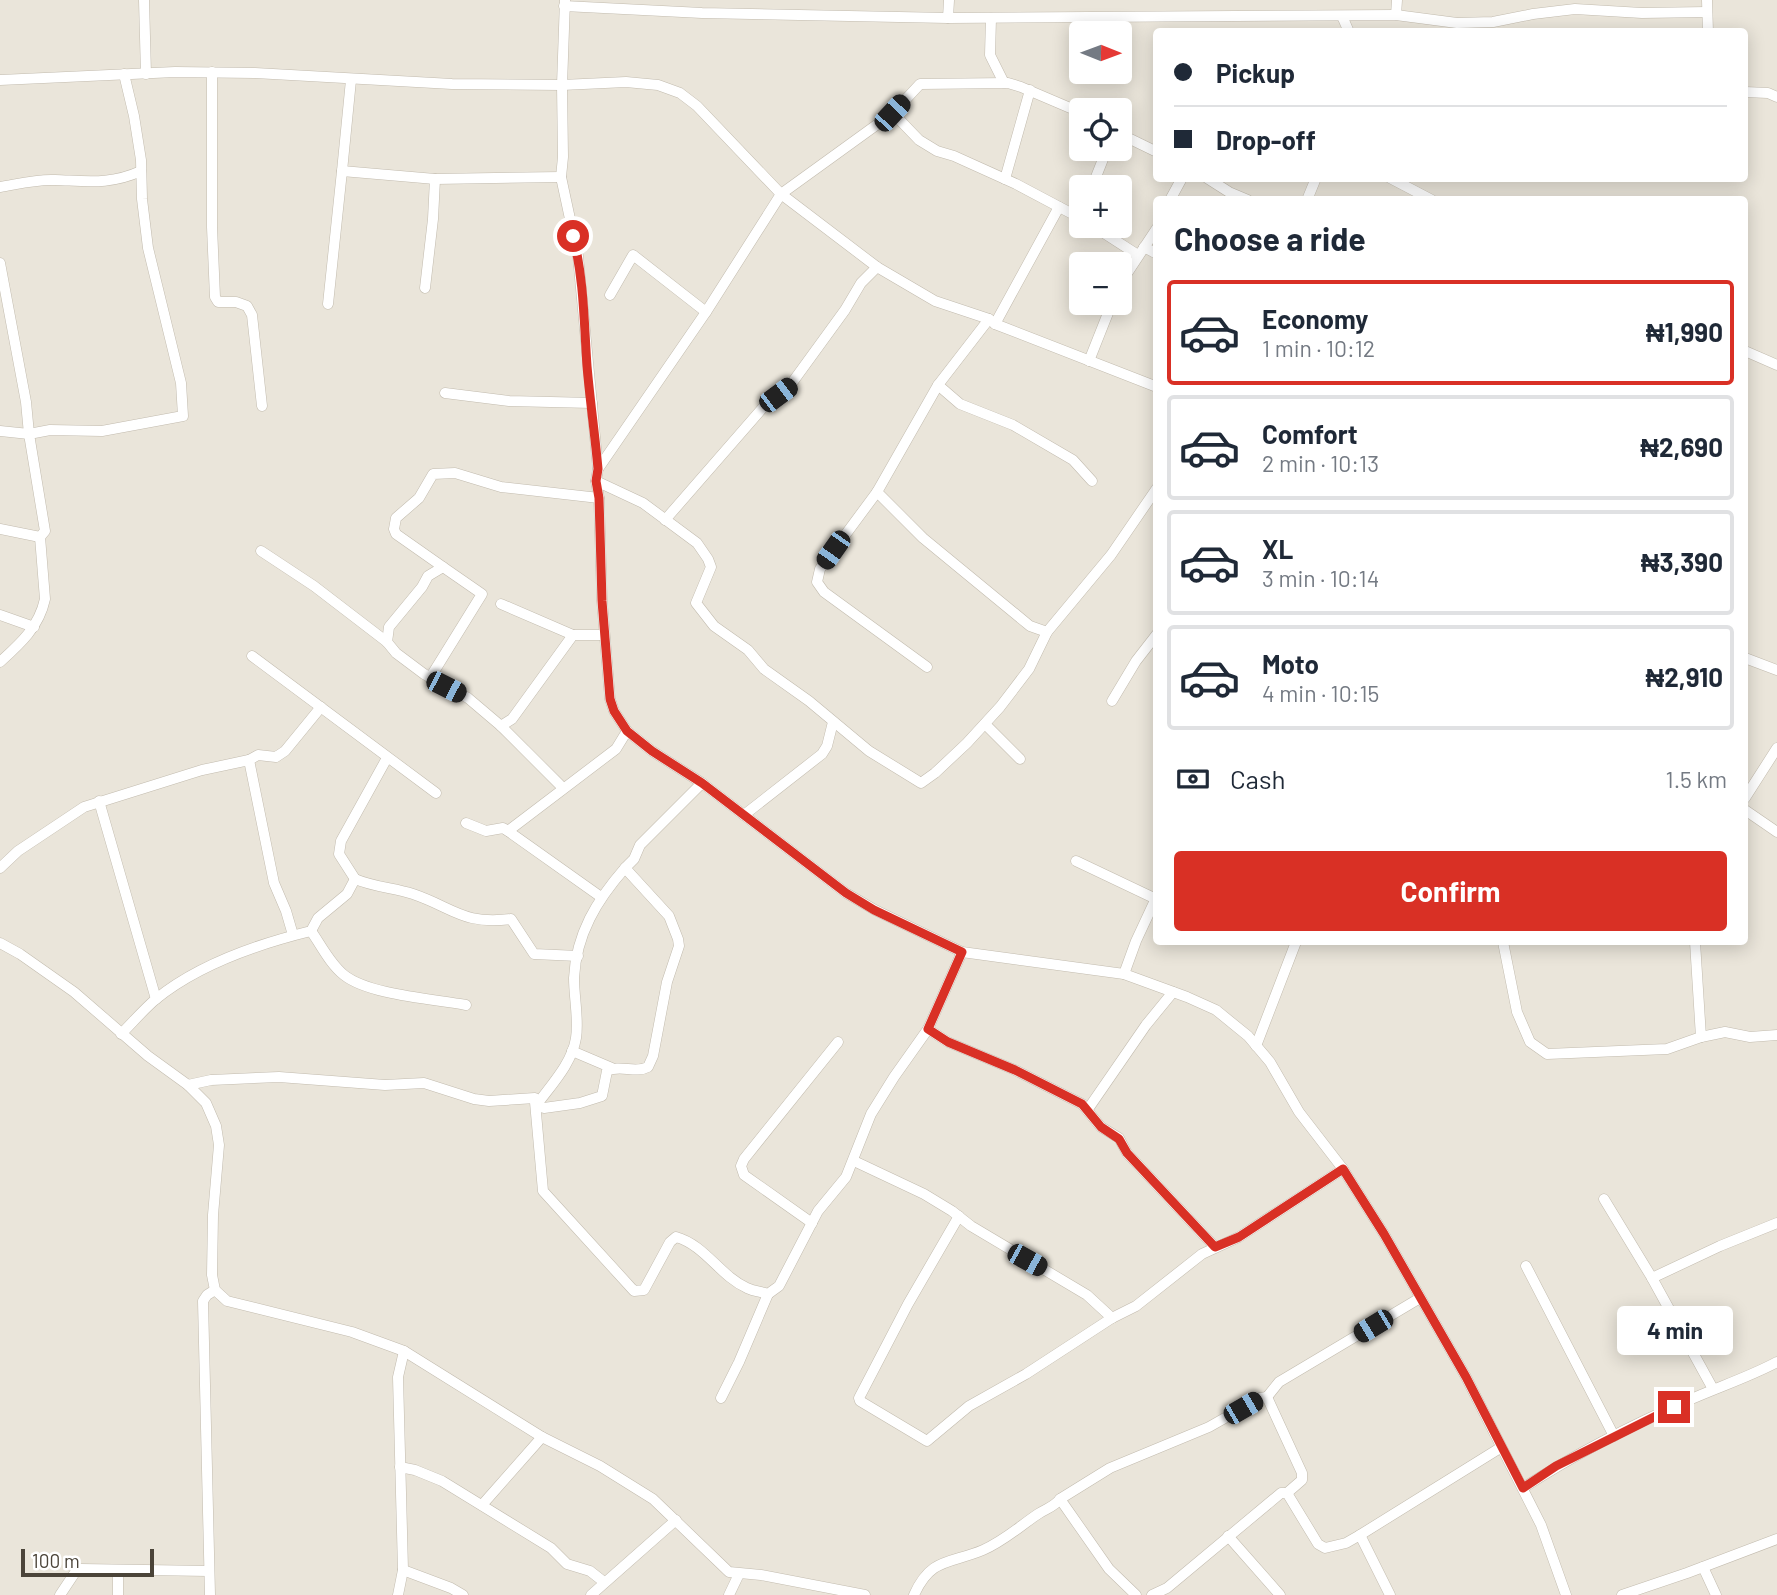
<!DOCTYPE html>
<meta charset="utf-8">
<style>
body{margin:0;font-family:Barlow,sans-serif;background:#f2f2f3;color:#1f2937;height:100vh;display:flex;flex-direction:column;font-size:26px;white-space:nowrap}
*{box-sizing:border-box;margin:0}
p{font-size:23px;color:#747a83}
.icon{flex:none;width:38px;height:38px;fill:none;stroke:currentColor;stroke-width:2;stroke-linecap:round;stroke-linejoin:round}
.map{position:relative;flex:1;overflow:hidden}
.sheet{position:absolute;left:1153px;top:196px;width:595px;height:749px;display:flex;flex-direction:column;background:#fff;border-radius:7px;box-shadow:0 4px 18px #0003}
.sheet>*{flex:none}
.banner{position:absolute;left:1153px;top:28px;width:595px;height:154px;border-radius:7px;box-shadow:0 4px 18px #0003;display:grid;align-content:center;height:154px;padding:0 21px;background:#fff}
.needle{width:46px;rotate:91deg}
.buttons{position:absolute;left:1069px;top:21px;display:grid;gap:14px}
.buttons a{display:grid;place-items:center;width:63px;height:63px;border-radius:7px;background:#fff;box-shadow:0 4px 18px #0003;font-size:35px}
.scale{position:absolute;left:21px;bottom:18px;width:133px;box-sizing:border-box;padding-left:7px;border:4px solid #4b4439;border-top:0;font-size:19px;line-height:24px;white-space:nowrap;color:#4b4439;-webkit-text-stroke:5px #fff;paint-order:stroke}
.end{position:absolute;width:32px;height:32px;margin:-16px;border:9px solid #d93025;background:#fff;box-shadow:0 0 0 4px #fff}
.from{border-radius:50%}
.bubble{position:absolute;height:49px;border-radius:7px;background:#fff;box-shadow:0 4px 18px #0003;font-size:23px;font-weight:700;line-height:49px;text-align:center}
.car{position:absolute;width:21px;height:42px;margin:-21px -10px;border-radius:9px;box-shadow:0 0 5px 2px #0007;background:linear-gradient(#222 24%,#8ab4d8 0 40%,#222 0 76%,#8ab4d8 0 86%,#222 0)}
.banner b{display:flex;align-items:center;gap:24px;height:66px;font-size:26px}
.banner b+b{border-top:2px solid #e0e1e3}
.banner i{width:18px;height:18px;background:#1f2937}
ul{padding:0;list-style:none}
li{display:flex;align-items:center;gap:21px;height:105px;margin:0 14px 10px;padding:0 7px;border:4px solid #e0e1e3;border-radius:7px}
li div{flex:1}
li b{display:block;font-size:26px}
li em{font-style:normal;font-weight:700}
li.on{border-color:#d93025}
li>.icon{width:63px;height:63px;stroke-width:1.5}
h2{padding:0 21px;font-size:32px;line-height:84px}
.pay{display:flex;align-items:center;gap:18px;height:77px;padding:0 21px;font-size:26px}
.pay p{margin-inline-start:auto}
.button{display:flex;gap:14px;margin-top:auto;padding:14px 21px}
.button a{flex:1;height:80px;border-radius:7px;background:#d93025;color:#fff;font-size:28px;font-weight:700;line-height:80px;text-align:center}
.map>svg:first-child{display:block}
.residential{fill:#eae5da;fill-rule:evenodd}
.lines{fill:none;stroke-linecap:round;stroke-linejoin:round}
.minor-casing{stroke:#c2bbae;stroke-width:11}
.minor{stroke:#fff;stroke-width:10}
.route{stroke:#d93025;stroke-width:9}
</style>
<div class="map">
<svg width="1777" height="1595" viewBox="0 0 1777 1595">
<rect width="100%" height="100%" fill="#f6f3ec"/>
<path class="residential" d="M0 0H1777V1595H0ZM1157 32H1745V178H1157ZM1082 33H1120V72H1082ZM1082 110H1120V149H1082ZM1082 187H1120V226H1082ZM1157 200H1745V942H1157ZM1082 264H1120V303H1082Z"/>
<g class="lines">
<g class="minor-casing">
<g id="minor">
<polyline points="144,0 146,74"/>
<polyline points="565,0 562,85 563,157 561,177 578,256 598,469 596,481 599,498 602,601 610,699 614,711 627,731 652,751 702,783 846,893 875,910 962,952 1124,974 1187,997 1216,1010 1248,1036 1270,1062 1299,1112 1343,1169 1384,1234 1466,1377 1541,1525 1566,1595"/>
<polyline points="1707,0 1708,32"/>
<polyline points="564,6 702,13 948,18 1396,15 1457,23 1493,22 1533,14 1575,9 1642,13 1707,12"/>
<polyline points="1396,15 1397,0"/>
<polyline points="1342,16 1349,32"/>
<polyline points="948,18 949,0"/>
<polyline points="991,18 990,55 1004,83"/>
<polyline points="212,72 212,227 215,297 218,302 236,302 247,306 252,315 262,406"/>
<polyline points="0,80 175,72 255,73 452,84 562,85 626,82 658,85 680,93 697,106 781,194 877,267 935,301 989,319 995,324 1157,387"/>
<polyline points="351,80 342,171 435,179 561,177"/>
<polyline points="1745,92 1768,93 1777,97"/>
<polyline points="893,113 919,140 937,151 954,156 1016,184 1082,219"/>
<polyline points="1120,134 1157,152"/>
<polyline points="1207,178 1229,192 1248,200"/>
<polyline points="1390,178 1432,200"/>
<polyline points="1005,179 1030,90"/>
<path d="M0 187C18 184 36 179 55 180 87 181 110 185 141 171"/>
<polyline points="1092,187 1107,149"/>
<polyline points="1170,200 1182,178"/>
<polyline points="1307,200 1316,178"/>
<polyline points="1093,226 1138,255"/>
<polyline points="1144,247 1157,254"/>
<polyline points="0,263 26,402 29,434 45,531 40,537 0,529"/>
<polyline points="1120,284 1157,228"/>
<polyline points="425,288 433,219 435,179"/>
<polyline points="610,295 633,255 706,312"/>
<polyline points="328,304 342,171"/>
<polyline points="995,324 1059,207"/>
<polyline points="1745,351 1777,365"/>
<polyline points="1089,361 1112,303"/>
<polyline points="938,385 960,404 1013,425 1073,460 1092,481"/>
<polyline points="445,393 509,401 592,403"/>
<polyline points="0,431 29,434 50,430 102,431 183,416 181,383 148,248 142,199 141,160 134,116 124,74"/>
<polyline points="598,469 706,312 781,194 893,113 920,84 1008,83 1021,87 1082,113"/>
<polyline points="596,481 643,503 697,543 708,559 711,567 696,603 714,626 748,650 764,669 809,701 869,751 921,783 935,773 967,743 1000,707 1029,669 1047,632 1111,555 1157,488"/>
<polyline points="877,492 923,538 1030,626 1047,632"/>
<polyline points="599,498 501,487 455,473 433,474 419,498 396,518 394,529 396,534 443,567 428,576 422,587 389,627 387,642 396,653 424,674 468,698 501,726 512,719 573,635 604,635"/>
<polyline points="665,520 766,404 789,387 845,310 861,283 877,267"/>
<polyline points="261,551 314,586 387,642"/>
<polyline points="501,604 573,635"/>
<polyline points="0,615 34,627"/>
<polyline points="252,656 436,793"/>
<polyline points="1745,658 1777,670"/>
<path d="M0 662C20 644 39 627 45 599L40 537"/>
<polyline points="927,667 824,592 817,582 820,569 877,492 938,385 989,319"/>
<polyline points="430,678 482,594 443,567"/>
<polyline points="1112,701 1136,661 1157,634"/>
<polyline points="985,724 1020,759"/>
<polyline points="501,726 563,788"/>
<polyline points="249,760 258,755 276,757 285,751 321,707"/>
<polyline points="1745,798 1777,748"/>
<polyline points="99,801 156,999"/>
<polyline points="1745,810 1777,832"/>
<polyline points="744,815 822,754 827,746 833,722"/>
<polyline points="466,823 486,831 503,828 508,831 616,749 627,731"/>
<polyline points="508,831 601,897"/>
<polyline points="1076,861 1156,899"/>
<polyline points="0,868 18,851 84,807 202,770 249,760 274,883 286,911 293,935"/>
<polyline points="355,879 339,854 341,841 387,758"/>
<path d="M311 931C321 945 330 964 344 975 369 995 434 999 466 1005"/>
<polyline points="1503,942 1517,1012 1530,1042 1547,1054 1667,1049 1701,1037 1695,942"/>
<polyline points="0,943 20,954 74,992 148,1056 188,1085 206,1103 216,1126 219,1145 213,1215 212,1275 215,1290 227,1301 352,1332 404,1351 542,1437 600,1466 653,1499 729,1572 761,1575 865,1595"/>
<polyline points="1124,974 1136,941 1157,896"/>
<polyline points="928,1029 948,1042 1015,1070 1082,1104 1101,1127 1119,1138 1127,1153 1215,1247"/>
<path d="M121 1034C133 1022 144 1009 156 999 199 964 258 944 311 931L318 918 347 894 355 879C374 887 394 888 413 894 454 908 463 925 511 919L534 954 578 956"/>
<polyline points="1701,1037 1725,1032 1750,1037 1777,1035"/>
<polyline points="1256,1046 1296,942"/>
<polyline points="572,1051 612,1068"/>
<path d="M188 1085 211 1080 279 1077 385 1085 424 1083 474 1099 489 1101 535 1098 540 1107 544 1108 580 1103 602 1096 607 1071C620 1064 635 1074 648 1067L653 1056 667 982 679 946 678 939 669 916 625 868 634 859 640 845 702 783"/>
<path d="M535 1102 543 1191 634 1291 644 1290 670 1242 676 1237C705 1245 720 1276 747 1288 753 1291 762 1292 768 1294L779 1286 818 1211 846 1177 871 1114 894 1077 928 1029 962 952"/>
<path d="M538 1103C552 1084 572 1063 576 1038 579 1019 574 998 574 978 576 934 597 900 625 868"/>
<polyline points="1088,1109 1146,1025 1173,992"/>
<polyline points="854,1161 924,1194 952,1211 971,1226 1087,1295 1112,1318"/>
<polyline points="1604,1199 1652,1278"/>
<polyline points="959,1216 908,1304 859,1398 860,1401 927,1441 969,1406 1026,1374 1112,1318 1136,1306 1202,1254 1239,1237 1343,1169"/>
<polyline points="812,1223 744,1175 741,1166 744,1159 838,1042"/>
<polyline points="1526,1266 1614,1436"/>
<polyline points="1713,1389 1652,1278 1720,1246 1777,1223"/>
<polyline points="1267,1397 1279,1382 1420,1298"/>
<polyline points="721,1398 739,1362 768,1294"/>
<polyline points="400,1467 415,1470 442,1481 551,1548 567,1564 590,1571 604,1582"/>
<path d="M1523 1488C1575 1454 1632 1425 1689 1400 1718 1387 1749 1377 1777 1362"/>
<polyline points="1060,1499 1110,1468 1209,1427 1260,1398 1267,1397 1302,1473 1302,1480 1287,1493"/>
<polyline points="482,1505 542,1437"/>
<polyline points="1360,1535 1390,1595"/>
<polyline points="1228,1536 1280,1595"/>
<polyline points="1703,1567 1716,1595"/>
<polyline points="118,1570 118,1595"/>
<polyline points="403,1570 451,1588 463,1595"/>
<polyline points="60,1595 76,1571 81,1569 209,1571"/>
<polyline points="210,1595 203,1301 207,1295 215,1290"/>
<polyline points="398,1595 403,1570 398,1377 404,1351"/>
<polyline points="591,1595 676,1520"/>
<polyline points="729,1595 739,1574"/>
<path d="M914 1595C931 1557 950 1564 983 1550 1004 1541 1020 1526 1038 1514 1047 1508 1054 1507 1060 1499L1109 1569 1136 1595"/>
<polyline points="1152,1595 1167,1588 1281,1493 1287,1493 1318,1544 1325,1548 1346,1543 1360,1535 1500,1448"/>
<polyline points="1622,1595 1687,1573 1777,1539"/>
</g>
</g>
<use href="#minor" class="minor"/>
</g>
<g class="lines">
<path class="route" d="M573 236C584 279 584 323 587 366 590 401 595 435 598 469L596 481 599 498 602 601 610 699 614 711 627 731 652 751 702 783 846 893 874 910 962 952 928 1029 948 1042 1015 1070 1082 1104 1101 1127 1119 1139 1127 1153 1215 1247 1239 1237 1343 1169 1384 1234 1466 1377 1523 1488 1556 1466 1674 1407"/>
</g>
</svg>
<div class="buttons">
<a><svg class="needle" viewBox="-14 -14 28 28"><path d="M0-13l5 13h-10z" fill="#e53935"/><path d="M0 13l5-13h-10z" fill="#747a83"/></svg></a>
<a><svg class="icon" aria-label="locate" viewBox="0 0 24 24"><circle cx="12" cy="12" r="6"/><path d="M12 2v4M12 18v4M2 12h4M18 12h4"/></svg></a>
<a>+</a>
<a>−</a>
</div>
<div class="scale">100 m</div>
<i class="end from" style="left:573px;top:236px"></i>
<i class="end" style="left:1674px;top:1407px"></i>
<div class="bubble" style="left:1617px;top:1306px;width:116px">4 min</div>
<i class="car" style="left:892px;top:113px;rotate:43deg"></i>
<i class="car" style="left:778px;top:395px;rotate:53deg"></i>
<i class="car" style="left:833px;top:550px;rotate:215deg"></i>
<i class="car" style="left:446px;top:687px;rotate:117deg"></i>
<i class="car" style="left:1027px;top:1260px;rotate:119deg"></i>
<i class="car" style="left:1373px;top:1326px;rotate:239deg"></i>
<i class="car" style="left:1243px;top:1408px;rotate:60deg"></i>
<div class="banner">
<b><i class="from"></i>Pickup</b>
<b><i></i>Drop-off</b>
</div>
<section class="sheet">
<h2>Choose a ride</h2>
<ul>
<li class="on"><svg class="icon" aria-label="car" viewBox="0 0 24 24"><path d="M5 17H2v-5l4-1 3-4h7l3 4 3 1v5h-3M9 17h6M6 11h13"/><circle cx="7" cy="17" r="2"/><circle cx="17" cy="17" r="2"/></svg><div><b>Economy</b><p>1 min · 10:12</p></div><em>₦1,990</em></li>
<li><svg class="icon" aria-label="car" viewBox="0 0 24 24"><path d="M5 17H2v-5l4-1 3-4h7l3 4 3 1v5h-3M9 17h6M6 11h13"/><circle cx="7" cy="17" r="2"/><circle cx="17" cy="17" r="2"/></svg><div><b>Comfort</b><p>2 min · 10:13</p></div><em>₦2,690</em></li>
<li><svg class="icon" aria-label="car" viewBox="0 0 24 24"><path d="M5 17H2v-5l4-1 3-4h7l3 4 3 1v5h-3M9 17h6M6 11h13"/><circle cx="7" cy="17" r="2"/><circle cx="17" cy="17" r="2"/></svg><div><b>XL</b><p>3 min · 10:14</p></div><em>₦3,390</em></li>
<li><svg class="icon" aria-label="car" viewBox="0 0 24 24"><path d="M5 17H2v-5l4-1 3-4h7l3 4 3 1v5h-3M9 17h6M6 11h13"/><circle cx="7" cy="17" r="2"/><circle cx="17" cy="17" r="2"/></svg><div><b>Moto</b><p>4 min · 10:15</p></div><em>₦2,910</em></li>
</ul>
<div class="pay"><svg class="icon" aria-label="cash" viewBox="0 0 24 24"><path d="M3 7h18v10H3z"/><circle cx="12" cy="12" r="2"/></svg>Cash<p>1.5 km</p></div>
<div class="button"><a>Confirm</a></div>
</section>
</div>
